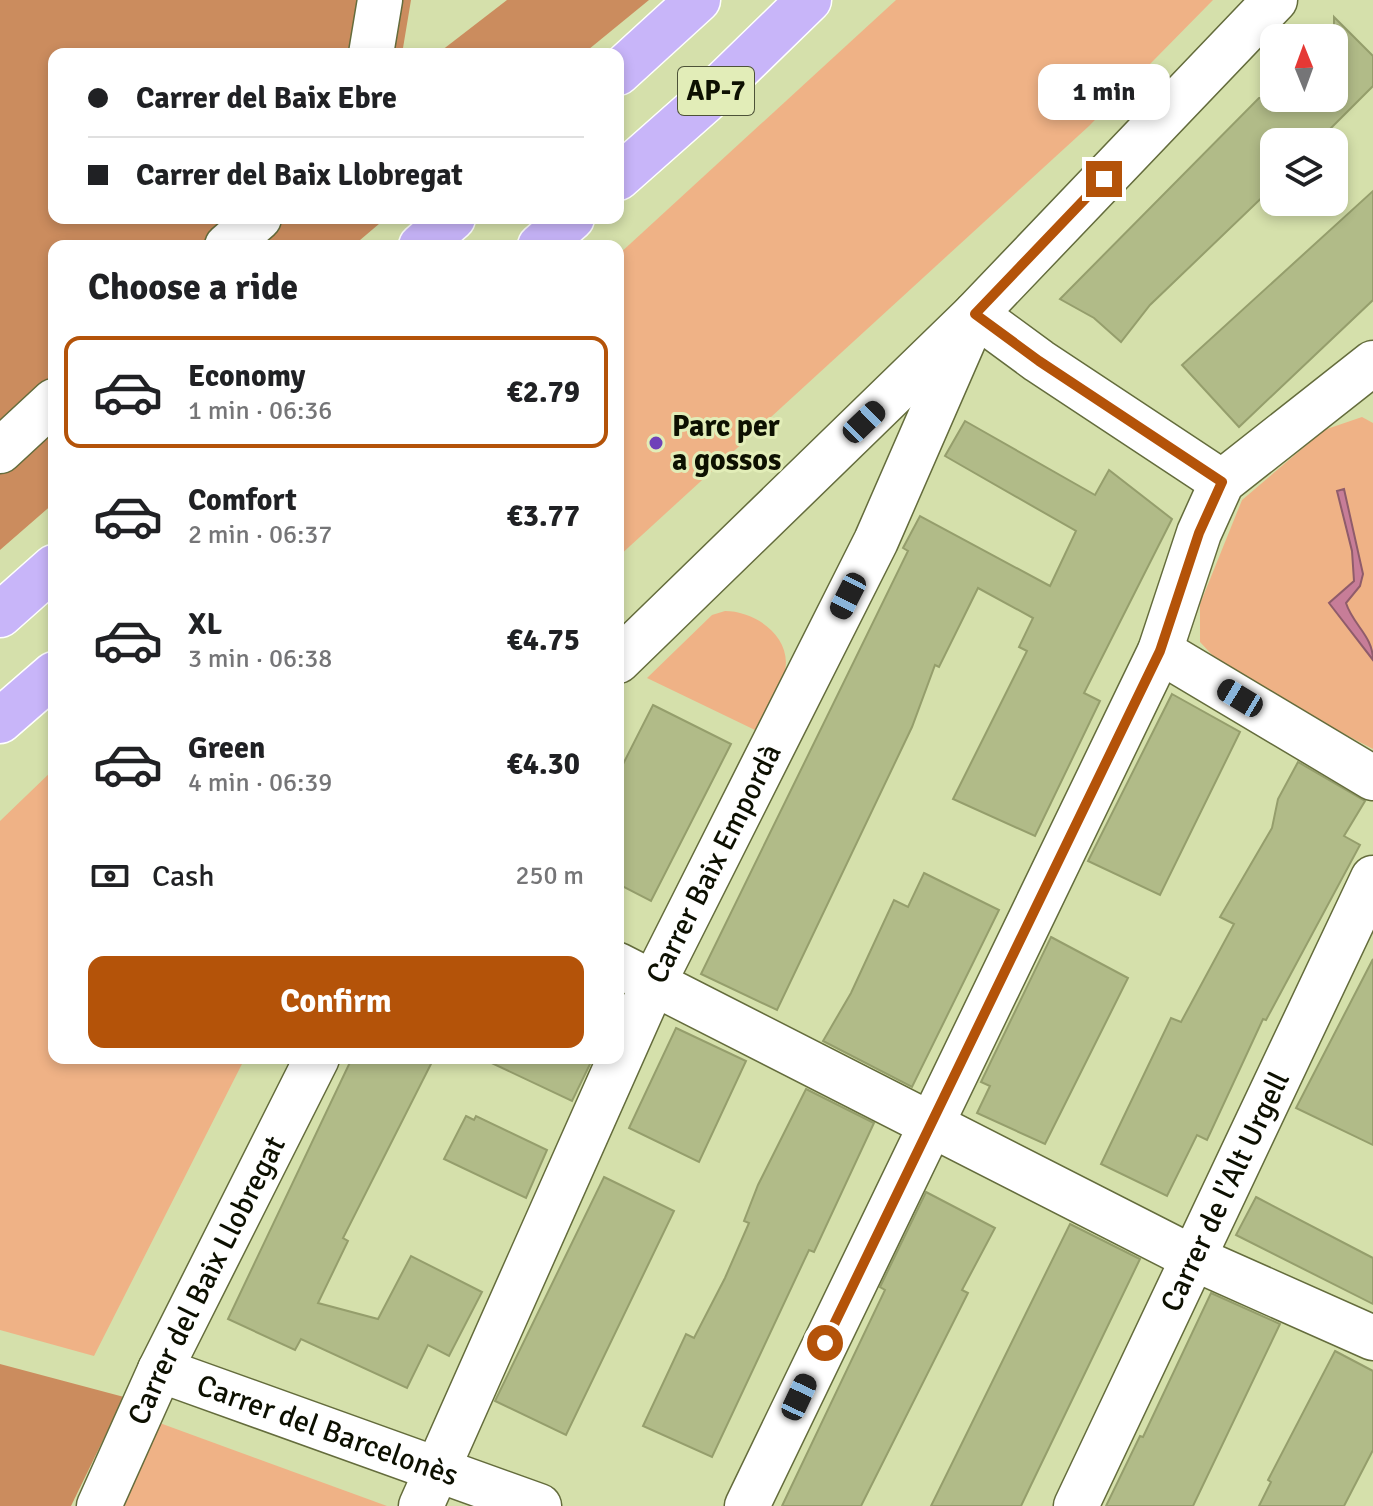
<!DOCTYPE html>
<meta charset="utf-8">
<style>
body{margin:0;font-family:Signika,sans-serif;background:#f2f2f2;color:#202124;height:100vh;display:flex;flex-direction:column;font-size:30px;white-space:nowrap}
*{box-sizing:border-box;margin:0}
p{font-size:26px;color:#757577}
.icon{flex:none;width:44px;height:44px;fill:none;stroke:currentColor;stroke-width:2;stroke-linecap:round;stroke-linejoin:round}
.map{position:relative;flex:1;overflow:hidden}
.details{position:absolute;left:48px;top:240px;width:576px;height:824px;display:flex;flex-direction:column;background:#fff;border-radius:16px;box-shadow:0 4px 12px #0003}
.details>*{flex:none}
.hud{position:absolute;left:48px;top:48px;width:576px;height:176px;border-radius:16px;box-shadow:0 4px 12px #0003;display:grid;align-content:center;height:176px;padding:0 40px;background:#fff}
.needle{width:52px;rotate:359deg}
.tools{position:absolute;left:1260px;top:24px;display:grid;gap:16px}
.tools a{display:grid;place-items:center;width:88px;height:88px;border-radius:16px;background:#fff;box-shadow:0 4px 12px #0003;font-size:40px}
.end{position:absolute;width:36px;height:36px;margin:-18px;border:10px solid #b45309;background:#fff;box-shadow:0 0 0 4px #fff}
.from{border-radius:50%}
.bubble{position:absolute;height:56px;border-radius:16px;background:#fff;box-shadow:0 4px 12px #0003;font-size:26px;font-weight:800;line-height:56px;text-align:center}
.car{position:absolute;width:24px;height:48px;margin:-24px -12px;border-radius:10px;box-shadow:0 0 6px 2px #0007;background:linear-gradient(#222 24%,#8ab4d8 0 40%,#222 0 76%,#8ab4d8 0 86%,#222 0)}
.hud b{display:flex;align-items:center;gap:28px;height:76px;font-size:30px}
.hud b+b{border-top:2px solid #e0e0e0}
.hud i{width:20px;height:20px;background:#202124}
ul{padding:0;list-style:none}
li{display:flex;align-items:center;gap:24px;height:112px;margin:0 16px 12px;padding:0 24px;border:4px solid transparent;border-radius:16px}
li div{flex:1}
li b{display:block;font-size:30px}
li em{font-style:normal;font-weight:800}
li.on{border-color:#b45309}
li>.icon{width:72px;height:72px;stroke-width:1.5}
h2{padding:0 40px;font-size:36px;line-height:96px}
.pay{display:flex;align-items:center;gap:20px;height:88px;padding:0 40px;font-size:30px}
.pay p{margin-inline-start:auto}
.primary-button{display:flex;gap:16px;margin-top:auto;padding:16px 40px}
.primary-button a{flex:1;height:92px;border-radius:16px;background:#b45309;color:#fff;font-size:32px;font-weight:800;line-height:92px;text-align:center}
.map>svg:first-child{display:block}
.green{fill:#efb286}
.forest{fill:#cb8c5e}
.water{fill:#c77d98;stroke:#8f5c6b;stroke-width:2}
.building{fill:#b1bb88;stroke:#959e6c;stroke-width:2}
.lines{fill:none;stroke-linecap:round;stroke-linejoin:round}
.minor-casing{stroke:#646c3c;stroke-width:47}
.highway-casing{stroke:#fff;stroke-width:47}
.minor{stroke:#fff;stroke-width:44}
.highway{stroke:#c8b5f9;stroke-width:44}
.route{stroke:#b45309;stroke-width:10}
.poi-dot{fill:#6f41b9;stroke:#e2edb8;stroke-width:3}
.labels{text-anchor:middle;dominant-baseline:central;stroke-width:6;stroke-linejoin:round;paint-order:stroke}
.shield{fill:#e2edb8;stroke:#4d5238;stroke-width:2}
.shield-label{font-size:28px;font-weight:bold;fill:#0d1001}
.poi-label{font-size:30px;font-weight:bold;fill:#0d1001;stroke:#e2edb8;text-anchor:start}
.street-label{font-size:30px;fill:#0d1001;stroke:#e2edb8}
</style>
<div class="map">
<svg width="1373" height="1506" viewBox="0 0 1373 1506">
<rect width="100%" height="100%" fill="#d5e0ab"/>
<g class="green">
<polygon points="896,0 1213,0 1089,126 618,557 618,255"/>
<polygon points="1362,417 1373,423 1373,749 1231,675 1200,642 1200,604 1242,500 1324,430"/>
<path d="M725 611C756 611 795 638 784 675 779 693 764 713 755 730L647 678 712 615Z"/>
<polygon points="54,769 54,1058 245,1058 94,1356 0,1330 0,821"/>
<polygon points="157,1422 387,1506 116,1506"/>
</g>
<g class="forest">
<polygon points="0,0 411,0 402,54 54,54 54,218 386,218 353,246 54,246 54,503 0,550"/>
<polygon points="507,0 649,0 583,54 437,54"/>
<polygon points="0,1364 124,1397 71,1506 0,1506"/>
</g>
<path class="water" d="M1344 489 1363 574 1360 586 1346 603C1353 625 1373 636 1373 660L1329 603 1354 581 1352 551 1337 491Z"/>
<g class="building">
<polygon points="1334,17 1373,56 1373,86 1317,142 1274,142 1274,186 1150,305 1121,342 1094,318 1060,299 1259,98 1334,98"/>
<polygon points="1373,191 1373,300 1239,427 1182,365"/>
<polygon points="965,421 1095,495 1109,470 1172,519 1084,693 1100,701 1035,836 953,799 1027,651 1019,647 1033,618 978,588 939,667 935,665 912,727 777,1010 701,974 908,551 903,548 920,516 1050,586 1076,531 945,456"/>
<polygon points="1172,694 1240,732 1160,895 1088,861"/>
<polygon points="653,705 731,744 651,901 618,884 618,774"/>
<polygon points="1298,762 1365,801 1344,836 1360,845 1266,1020 1263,1019 1207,1140 1197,1135 1167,1196 1101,1164 1171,1018 1181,1022 1234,924 1220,917 1272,828 1278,799"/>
<polygon points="924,873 999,910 912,1087 823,1041 851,993 894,900 908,907"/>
<polygon points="1051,937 1128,978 1045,1144 977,1113 990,1086 981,1082"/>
<polygon points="1373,959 1373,1145 1296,1108"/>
<polygon points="676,1028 746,1061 699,1162 629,1128"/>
<polygon points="352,1058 434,1058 343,1238 348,1241 318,1303 378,1319 411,1256 482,1292 449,1356 428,1345 407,1388 301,1339 295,1350 228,1319"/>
<polygon points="481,1058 593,1058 572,1101"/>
<polygon points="806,1089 874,1123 814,1252 809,1250 712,1457 643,1426 686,1334 694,1338 725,1278 749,1223 744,1221 758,1185"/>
<polygon points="466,1116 474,1120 476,1116 547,1150 526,1198 444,1159"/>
<polygon points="604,1177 674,1211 566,1435 495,1401"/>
<polygon points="926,1192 995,1228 962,1290 968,1293 861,1506 782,1506 885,1290 880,1287"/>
<polygon points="1256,1197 1373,1258 1373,1304 1236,1235"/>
<polygon points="1070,1224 1140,1259 1031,1485 1021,1506 931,1506"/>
<polygon points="1211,1293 1280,1324 1193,1506 1106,1506 1140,1436 1143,1437"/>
<polygon points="1335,1351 1373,1371 1373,1450 1344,1506 1259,1506 1271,1482 1268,1480"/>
</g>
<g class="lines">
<g class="minor-casing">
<g id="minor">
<polyline points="371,54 380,0"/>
<polyline points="227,246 259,218"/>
<polyline points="0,451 54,401"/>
<polyline points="1160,651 1373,778"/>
<polyline points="618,661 975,314 1275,0"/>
<polyline points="618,965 1191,1257 1373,1338"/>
<path id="s1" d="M160 1370 539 1506"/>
<path id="s2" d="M99 1506 160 1370 317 1058"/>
<path id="s3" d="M421 1506 653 984 876 541 975 314 1039 361 1222 482"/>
<polyline points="747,1506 1160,651 1199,533 1222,482 1373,363"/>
<path id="s4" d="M1076 1506 1373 878"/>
</g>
</g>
<g class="highway-casing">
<g id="highway">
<polyline points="618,73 698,0"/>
<polyline points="618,178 705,101 809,0"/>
<polyline points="421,246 453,218"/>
<polyline points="540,246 572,218"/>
<polyline points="0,615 54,567"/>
<polyline points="0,721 54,674"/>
</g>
</g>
<use href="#minor" class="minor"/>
<use href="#highway" class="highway"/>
</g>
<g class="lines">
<polyline class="route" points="825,1343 1160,651 1199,533 1222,482 1039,361 975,314 1104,179"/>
</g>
<circle class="poi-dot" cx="656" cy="443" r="8"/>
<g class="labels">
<rect class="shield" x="678" y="67" width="76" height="48" rx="6"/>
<g class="shield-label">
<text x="716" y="91">AP-7</text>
</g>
<g class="poi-label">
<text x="672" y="426">Parc per<tspan x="672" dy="34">a gossos</tspan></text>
</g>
<g class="street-label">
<text stroke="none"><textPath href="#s3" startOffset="706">Carrer Baix Empordà</textPath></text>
<text stroke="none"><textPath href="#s4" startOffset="348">Carrer de l'Alt Urgell</textPath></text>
<text stroke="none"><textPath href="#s2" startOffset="250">Carrer del Baix Llobregat</textPath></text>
<text stroke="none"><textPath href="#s1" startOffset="178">Carrer del Barcelonès</textPath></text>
</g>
</g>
</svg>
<div class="tools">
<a><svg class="needle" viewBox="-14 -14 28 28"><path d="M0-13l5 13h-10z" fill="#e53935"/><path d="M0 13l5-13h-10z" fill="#757577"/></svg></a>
<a><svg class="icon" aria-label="layers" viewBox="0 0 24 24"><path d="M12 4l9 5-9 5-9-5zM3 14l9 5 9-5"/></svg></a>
</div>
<i class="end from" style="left:825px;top:1343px"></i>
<i class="end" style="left:1104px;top:179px"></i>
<div class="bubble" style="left:1038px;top:64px;width:132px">1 min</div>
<i class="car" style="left:864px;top:422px;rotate:46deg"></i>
<i class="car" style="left:848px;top:596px;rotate:207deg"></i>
<i class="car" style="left:1240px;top:698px;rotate:301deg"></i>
<i class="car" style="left:799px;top:1397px;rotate:25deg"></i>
<div class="hud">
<b><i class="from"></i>Carrer del Baix Ebre</b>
<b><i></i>Carrer del Baix Llobregat</b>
</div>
<section class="details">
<h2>Choose a ride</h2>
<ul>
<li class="on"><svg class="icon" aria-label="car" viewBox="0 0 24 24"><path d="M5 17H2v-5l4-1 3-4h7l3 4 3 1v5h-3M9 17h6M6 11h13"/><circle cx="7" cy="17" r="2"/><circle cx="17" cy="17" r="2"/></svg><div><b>Economy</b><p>1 min · 06:36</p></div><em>€2.79</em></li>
<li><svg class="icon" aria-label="car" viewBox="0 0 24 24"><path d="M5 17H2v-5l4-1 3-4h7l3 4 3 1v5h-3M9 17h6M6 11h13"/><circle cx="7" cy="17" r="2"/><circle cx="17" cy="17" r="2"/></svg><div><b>Comfort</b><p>2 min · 06:37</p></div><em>€3.77</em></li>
<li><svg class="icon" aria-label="car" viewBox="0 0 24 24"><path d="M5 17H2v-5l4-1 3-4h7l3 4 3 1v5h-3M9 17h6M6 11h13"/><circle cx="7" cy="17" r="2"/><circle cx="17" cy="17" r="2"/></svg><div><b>XL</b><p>3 min · 06:38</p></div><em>€4.75</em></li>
<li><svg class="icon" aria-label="car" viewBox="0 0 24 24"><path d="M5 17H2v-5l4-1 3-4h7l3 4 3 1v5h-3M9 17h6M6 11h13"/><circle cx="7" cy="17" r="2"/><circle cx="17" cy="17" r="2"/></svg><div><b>Green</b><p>4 min · 06:39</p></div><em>€4.30</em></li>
</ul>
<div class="pay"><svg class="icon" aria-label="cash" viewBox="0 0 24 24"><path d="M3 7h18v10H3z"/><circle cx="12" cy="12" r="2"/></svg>Cash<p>250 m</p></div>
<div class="primary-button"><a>Confirm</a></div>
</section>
</div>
